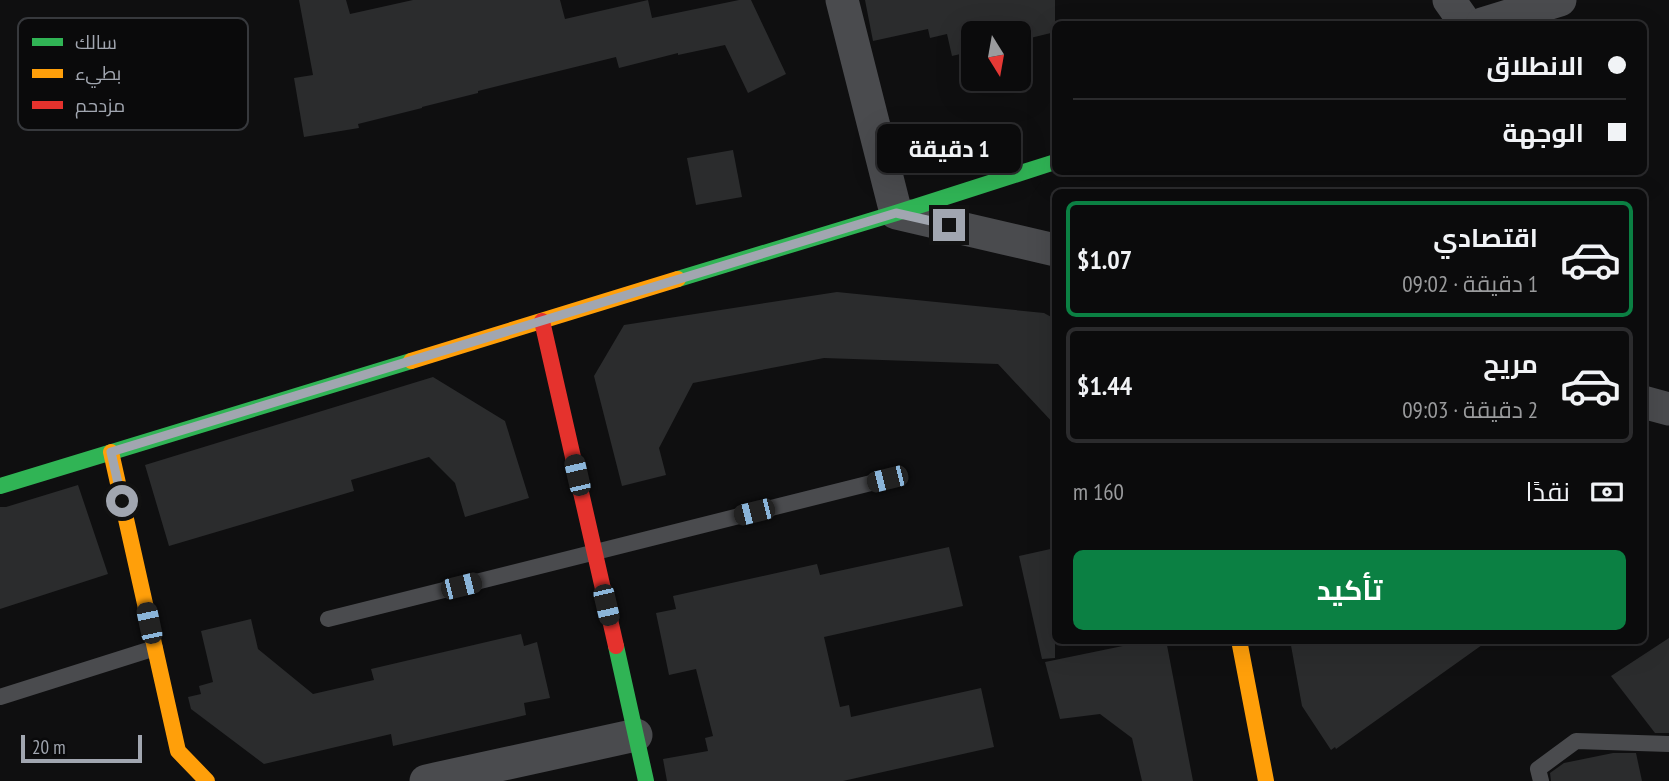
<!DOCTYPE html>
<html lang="ar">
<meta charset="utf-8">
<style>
body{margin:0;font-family:"PT Sans Narrow",Cairo,sans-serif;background:#19191a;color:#f1f3f6;direction:rtl;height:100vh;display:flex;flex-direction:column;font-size:26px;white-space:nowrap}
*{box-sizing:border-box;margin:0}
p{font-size:23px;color:#9a9b9d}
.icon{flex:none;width:38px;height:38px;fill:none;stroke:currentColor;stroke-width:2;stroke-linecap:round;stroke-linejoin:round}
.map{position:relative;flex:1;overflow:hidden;direction:ltr}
.drawer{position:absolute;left:1052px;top:189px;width:595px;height:455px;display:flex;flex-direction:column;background:#0b0b0c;border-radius:10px;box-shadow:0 7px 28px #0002,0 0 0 2px #2b2b2d;direction:rtl}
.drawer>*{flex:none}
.hud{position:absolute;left:1052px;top:21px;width:595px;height:154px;border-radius:10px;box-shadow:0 7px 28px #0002,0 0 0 2px #2b2b2d;direction:rtl;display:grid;align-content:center;height:154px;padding:0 21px;background:#0b0b0c}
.needle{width:46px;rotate:169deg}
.buttons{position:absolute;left:961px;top:21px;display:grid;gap:14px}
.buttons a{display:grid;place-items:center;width:70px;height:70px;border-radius:10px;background:#0b0b0c;box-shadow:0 7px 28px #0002,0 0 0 2px #2b2b2d;font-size:35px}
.scale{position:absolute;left:21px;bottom:18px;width:121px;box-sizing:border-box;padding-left:7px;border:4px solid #a1a6b0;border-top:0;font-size:19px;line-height:24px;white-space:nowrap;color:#a1a6b0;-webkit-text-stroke:5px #0a0a0b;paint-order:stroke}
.end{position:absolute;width:32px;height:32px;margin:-16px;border:9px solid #a1a6b0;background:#111;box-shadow:0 0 0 4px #111}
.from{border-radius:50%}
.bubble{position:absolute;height:49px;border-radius:10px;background:#0b0b0c;box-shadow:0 7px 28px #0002,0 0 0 2px #2b2b2d;font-size:23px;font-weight:700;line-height:49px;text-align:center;direction:rtl}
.car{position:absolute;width:21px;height:42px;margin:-21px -10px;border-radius:9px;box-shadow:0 0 5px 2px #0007;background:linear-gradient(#222 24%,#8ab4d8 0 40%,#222 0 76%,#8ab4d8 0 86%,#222 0)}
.hud b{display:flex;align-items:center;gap:24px;height:66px;font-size:26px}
.hud b+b{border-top:2px solid #2b2b2d}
.hud i{width:18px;height:18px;background:#f1f3f6}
ul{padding:12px 0 0;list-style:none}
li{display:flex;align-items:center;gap:21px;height:116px;margin:0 14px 10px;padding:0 7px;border:4px solid #2b2b2d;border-radius:10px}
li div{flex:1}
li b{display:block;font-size:26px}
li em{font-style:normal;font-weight:700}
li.current{border-color:#0b8043}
li>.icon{width:63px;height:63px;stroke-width:1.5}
.pay{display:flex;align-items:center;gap:18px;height:77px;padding:0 21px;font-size:26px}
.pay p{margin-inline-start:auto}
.cta{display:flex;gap:14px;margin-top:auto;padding:14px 21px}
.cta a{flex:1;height:80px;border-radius:10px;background:#0b8043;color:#fff;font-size:28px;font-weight:700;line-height:80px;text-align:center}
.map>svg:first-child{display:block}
.building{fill:#2b2c2d}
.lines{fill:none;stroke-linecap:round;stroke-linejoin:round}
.lane{stroke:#4a4b4e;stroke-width:16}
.street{stroke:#4a4b4e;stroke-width:33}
.fast{stroke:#30b455;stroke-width:16}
.slow{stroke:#ff9f0a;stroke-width:16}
.jam{stroke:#e5322d;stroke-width:16}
.route{stroke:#a1a6b0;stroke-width:9}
.key{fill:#0a0a0b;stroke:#37393d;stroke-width:2}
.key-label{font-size:19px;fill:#a1a6b0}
</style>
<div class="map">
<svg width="1669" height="781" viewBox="0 0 1669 781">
<rect width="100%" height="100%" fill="#0f0f10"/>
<g class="building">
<polygon points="299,0 346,0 350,14 413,0 560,0 565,19 648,0 652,18 739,0 751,0 786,74 748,93 725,45 678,55 678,53 619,68 616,57 478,91 478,93 422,107 422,108 358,124 359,128 304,137 294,78 313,75"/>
<polygon points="865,0 1055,0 1055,32 1018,41 1018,33 973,33 973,51 952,56 947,34 930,38 928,29 873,41"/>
<polygon points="733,150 742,197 696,205 687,158"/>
<polygon points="837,292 1044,313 1055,319 1055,425 998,364 824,358 693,383 659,448 666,475 622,486 594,376 624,325"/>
<polygon points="433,377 505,421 529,498 465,517 455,483 429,457 351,480 354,491 169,546 145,465"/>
<polygon points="78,485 108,574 0,609 0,507 6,507"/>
<polygon points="949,547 963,606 824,637 840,707 849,705 851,717 981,688 994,747 843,781 667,781 663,759 708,751 705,738 713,736 696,669 669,675 656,613 676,609 673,596 817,564 820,575"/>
<polygon points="1055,548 1055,658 1042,659 1019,556"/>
<polygon points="251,619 258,649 313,694 374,680 371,669 521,634 524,646 537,642 550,698 524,703 526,715 393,746 391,734 264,764 191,709 188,697 201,694 199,686 213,682 201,631"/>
<polygon points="1669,638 1669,733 1655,733 1611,676"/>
<polygon points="1152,640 1166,640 1193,781 1142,781 1132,738 1100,714 1060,719 1045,662"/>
<polygon points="1290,640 1489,640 1336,749 1335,747 1331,750 1302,706"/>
<polygon points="1613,753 1636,753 1642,781 1551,781 1550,773 1564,763"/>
</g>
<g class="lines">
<g class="lane">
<polyline points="328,619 887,479"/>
<polyline points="0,697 155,648"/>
<polyline points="1541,781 1538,769 1576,741 1669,744"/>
</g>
<g class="street">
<polyline points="842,0 896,213 1055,250"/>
<polyline points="1449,0 1466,24"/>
<polyline points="1482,24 1560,0"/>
<polyline points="1643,402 1669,409"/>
<polyline points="426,781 636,735"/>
</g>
<g class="fast">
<polyline points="678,279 896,213 1055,162"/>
<polyline points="0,486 411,361"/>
<polyline points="616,646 646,781"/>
</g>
<g class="slow">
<polyline points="411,361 678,279"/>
<polyline points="111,452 178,751 207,781"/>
<polyline points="1239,640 1266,781"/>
</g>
<polyline class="jam" points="542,321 616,646"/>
</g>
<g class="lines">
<polyline class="route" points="122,501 111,452 896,213 949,225"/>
</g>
<rect x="18" y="18" width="230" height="112" rx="10" class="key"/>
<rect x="32" y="38" width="31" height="8" fill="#30b455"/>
<rect x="32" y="69" width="31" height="9" fill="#ff9f0a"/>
<rect x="32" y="101" width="31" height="8" fill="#e5322d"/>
<g class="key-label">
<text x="75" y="49">سالك</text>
<text x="75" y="80">بطيء</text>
<text x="75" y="112">مزدحم</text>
</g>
</svg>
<div class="buttons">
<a><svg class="needle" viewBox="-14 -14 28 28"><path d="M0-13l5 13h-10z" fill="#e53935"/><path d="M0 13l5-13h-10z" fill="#9a9b9d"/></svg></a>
</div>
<div class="scale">20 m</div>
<i class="end from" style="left:122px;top:501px"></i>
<i class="end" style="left:949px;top:225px"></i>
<div class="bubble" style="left:877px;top:124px;width:144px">1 دقيقة</div>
<i class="car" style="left:577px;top:475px;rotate:347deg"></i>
<i class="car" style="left:887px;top:479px;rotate:256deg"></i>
<i class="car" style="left:754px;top:512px;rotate:256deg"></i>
<i class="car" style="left:461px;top:586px;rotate:76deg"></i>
<i class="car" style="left:606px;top:605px;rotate:167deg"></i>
<i class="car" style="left:149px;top:623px;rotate:348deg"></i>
<div class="hud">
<b><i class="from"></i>الانطلاق</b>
<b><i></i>الوجهة</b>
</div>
<section class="drawer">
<ul>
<li class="current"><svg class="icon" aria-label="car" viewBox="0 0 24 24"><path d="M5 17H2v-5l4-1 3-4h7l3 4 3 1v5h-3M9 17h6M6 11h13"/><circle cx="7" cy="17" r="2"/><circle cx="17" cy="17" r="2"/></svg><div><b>اقتصادي</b><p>1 دقيقة · 09:02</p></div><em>$1.07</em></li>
<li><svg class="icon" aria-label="car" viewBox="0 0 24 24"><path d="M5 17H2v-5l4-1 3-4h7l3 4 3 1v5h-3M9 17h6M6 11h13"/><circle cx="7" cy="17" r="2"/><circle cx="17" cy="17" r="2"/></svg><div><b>مريح</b><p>2 دقيقة · 09:03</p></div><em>$1.44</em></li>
</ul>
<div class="pay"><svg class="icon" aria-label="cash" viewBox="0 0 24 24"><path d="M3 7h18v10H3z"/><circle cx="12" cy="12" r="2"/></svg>نقدًا<p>160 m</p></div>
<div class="cta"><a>تأكيد</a></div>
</section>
</div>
